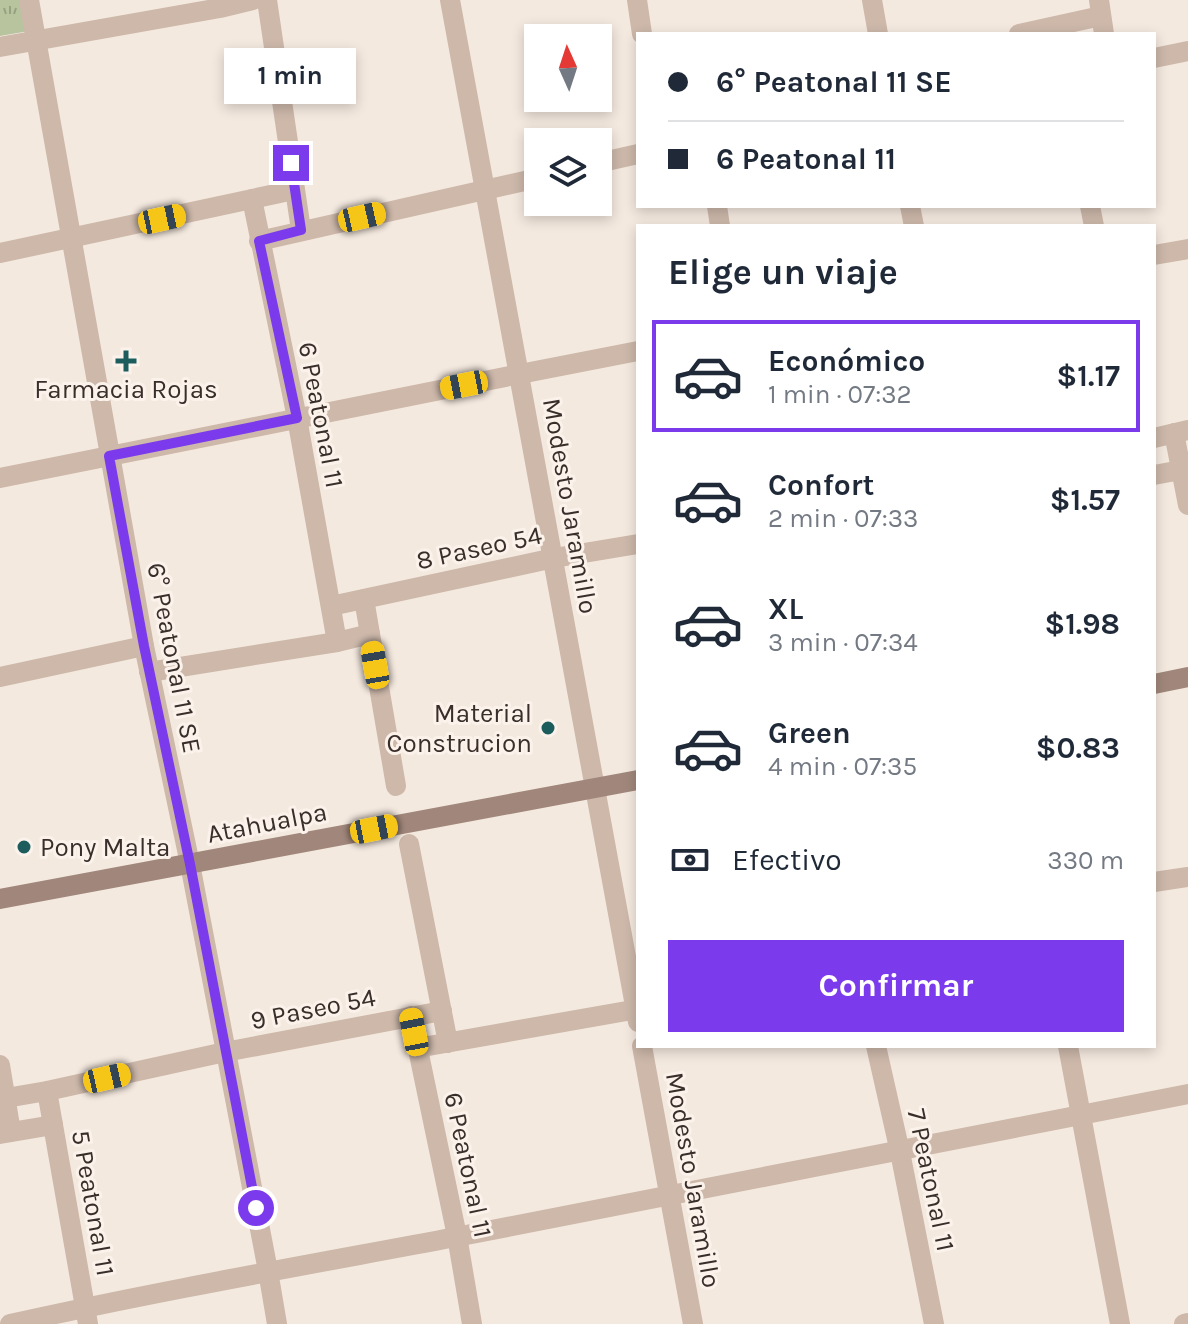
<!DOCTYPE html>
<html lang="es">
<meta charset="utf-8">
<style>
body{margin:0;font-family:Karla,sans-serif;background:#f2f2f3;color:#1f2937;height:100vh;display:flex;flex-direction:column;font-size:30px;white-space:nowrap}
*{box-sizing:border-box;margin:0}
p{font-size:26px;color:#747a83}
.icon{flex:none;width:44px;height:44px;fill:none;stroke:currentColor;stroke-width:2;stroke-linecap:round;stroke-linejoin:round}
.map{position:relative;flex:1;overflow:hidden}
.details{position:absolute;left:636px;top:224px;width:520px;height:824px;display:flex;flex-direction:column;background:#fff;border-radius:0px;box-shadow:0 4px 12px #0003}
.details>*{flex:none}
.guide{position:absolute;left:636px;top:32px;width:520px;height:176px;border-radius:0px;box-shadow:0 4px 12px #0003;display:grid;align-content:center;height:176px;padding:0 32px;background:#fff}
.needle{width:52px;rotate:357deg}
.tools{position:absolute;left:524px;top:24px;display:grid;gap:16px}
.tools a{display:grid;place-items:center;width:88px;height:88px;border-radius:0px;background:#fff;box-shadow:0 4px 12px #0003;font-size:40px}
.end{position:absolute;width:36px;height:36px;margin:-18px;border:10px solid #7c3aed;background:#fff;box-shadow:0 0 0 4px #fff}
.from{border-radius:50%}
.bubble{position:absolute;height:56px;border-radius:0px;background:#fff;box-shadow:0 4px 12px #0003;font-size:26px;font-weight:700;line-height:56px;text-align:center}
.car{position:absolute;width:24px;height:48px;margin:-24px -12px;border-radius:10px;box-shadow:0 0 6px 2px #0007;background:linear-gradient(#f5c518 24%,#345 0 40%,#f5c518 0 76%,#345 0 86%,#f5c518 0)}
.guide b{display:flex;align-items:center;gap:28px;height:76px;font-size:30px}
.guide b+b{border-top:2px solid #e0e1e3}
.guide i{width:20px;height:20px;background:#1f2937}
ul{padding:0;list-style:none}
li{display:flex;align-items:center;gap:24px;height:112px;margin:0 16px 12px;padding:0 16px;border:4px solid transparent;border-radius:0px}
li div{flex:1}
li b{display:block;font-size:30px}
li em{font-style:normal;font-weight:700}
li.on{border-color:#7c3aed}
li>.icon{width:72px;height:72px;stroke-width:1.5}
h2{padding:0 32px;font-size:36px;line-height:96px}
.pay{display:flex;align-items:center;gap:20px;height:88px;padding:0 32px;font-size:30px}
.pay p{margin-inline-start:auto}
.cta{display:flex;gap:16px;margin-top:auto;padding:16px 32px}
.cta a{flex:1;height:92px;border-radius:0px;background:#7c3aed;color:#fff;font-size:32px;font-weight:700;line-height:92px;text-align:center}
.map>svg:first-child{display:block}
.grass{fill:url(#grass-tufts)}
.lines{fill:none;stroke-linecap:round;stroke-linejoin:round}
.street{stroke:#cdb8aa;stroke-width:20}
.secondary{stroke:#a1877b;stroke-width:20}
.route{stroke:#7c3aed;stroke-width:10}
.poi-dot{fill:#1d5c5d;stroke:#fbf3eb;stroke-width:3}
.labels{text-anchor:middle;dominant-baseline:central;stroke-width:6;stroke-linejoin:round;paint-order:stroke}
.poi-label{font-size:26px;fill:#3a2e2a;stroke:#fbf3eb}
.street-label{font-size:26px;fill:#3a2e2a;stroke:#fbf3eb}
</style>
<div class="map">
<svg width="1188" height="1324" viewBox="0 0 1188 1324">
<defs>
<pattern id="grass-tufts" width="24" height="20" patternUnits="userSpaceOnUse" patternTransform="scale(2)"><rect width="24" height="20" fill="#b8c49e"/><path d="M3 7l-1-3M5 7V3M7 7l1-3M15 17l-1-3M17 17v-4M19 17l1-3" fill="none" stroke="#97a081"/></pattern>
</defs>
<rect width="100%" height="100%" fill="#f4e9df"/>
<polygon class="grass" points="0,0 25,0 29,31 0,36"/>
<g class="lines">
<g class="street">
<polyline points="29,0 144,646 190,864 268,1271 277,1324"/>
<polyline points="267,0 301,230"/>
<polyline points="450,0 638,1022"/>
<polyline points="637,0 642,34"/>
<polyline points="872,0 878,34"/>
<polyline points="1099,0 1104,34"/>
<polyline points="1019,34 1101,16"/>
<polyline points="0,47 220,8 253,0"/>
<polyline points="1154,58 1188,51"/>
<polyline points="598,163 638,154"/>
<polyline points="252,199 297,418 337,642"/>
<polyline points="717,206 720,226"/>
<polyline points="910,206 914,226"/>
<polyline points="1090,206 1094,226"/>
<polyline points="259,241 538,178"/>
<polyline points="0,253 294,190"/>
<polyline points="1154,255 1188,249"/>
<polyline points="1174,433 1188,505"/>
<polyline points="1154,438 1188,430"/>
<polyline points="1154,475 1181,470"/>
<polyline points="0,478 520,374 638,351"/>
<polyline points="364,599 396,786"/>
<polyline points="331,606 554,558 638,544"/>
<polyline points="149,672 337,642 370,634"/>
<polyline points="0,677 144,646"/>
<polyline points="409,844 448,1043"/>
<polyline points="1154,882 1188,877"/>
<polyline points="411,1016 457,1236 472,1324"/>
<polyline points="642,1046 693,1324"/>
<polyline points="876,1046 900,1152 934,1324"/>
<polyline points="1068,1046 1120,1324"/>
<polyline points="417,1048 638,1009"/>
<polyline points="0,1065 11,1132"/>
<polyline points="47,1091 88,1324"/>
<polyline points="6,1098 47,1091 225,1052 442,1011"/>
<polyline points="0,1134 53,1125"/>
<path d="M10 1324C158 1291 307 1265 456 1237 700 1190 944 1141 1188 1094"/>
<polyline points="1184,1324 1188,1323"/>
</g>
<g class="secondary">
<polyline points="1154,684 1188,677"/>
<polyline points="0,899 638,780"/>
</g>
</g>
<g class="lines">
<polyline class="route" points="256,1208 190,864 144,646 109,456 297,418 259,241 301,230 291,163"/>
</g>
<g class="poi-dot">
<path d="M122 349h8v8h8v8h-8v8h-8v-8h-8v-8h8z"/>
<circle cx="548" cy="728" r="8"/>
<circle cx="24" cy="847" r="8"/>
</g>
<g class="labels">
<g class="poi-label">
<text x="126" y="389">Farmacia Rojas</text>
<text x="532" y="713" text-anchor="end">Material<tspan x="532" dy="30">Construcion</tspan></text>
<text x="40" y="847" text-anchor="start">Pony Malta</text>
</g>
<g class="street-label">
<text transform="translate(321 415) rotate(79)">6 Peatonal 11</text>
<text transform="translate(570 506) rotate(80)">Modesto Jaramillo</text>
<text transform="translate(479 548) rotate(-12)">8 Paseo 54</text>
<text transform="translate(174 658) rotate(79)">6° Peatonal 11 SE</text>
<text transform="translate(267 823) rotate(-11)">Atahualpa</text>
<text transform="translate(313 1009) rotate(-11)">9 Paseo 54</text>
<text transform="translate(468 1165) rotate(78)">6 Peatonal 11</text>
<text transform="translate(693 1180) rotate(80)">Modesto Jaramillo</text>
<text transform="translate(931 1180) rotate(78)">7 Peatonal 11</text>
<text transform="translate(93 1203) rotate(80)">5 Peatonal 11</text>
</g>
</g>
</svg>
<div class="tools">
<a><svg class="needle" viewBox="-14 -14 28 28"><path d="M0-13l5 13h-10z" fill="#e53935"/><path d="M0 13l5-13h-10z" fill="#747a83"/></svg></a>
<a><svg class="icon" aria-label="layers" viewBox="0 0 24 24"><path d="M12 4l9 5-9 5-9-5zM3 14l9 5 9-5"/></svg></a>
</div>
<i class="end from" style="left:256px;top:1208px"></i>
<i class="end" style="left:291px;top:163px"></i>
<div class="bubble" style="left:224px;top:48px;width:132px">1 min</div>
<i class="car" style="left:362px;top:217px;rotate:77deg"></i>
<i class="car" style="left:162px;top:219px;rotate:78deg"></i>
<i class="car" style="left:464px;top:385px;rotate:259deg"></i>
<i class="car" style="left:375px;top:665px;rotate:350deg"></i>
<i class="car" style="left:374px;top:829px;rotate:79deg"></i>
<i class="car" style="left:414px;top:1032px;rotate:349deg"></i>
<i class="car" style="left:107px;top:1078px;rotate:77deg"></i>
<div class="guide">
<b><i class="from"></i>6° Peatonal 11 SE</b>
<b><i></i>6 Peatonal 11</b>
</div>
<section class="details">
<h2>Elige un viaje</h2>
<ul>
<li class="on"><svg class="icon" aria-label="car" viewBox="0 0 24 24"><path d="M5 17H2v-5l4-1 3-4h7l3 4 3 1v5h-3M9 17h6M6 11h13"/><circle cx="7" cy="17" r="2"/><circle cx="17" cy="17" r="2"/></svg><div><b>Económico</b><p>1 min · 07:32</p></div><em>$1.17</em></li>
<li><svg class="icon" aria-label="car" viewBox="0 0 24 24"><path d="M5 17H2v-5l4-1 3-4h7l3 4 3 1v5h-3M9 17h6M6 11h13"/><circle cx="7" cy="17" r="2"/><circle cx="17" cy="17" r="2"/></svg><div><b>Confort</b><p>2 min · 07:33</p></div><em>$1.57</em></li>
<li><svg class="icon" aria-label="car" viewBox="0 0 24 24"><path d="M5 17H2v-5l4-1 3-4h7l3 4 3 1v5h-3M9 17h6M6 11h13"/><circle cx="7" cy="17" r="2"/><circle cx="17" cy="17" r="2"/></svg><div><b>XL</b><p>3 min · 07:34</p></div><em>$1.98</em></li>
<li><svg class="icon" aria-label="car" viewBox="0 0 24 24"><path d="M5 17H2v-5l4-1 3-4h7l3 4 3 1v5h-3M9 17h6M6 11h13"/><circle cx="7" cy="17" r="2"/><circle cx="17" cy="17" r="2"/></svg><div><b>Green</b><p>4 min · 07:35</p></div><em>$0.83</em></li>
</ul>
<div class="pay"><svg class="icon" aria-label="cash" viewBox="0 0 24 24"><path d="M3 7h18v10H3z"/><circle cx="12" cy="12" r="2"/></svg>Efectivo<p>330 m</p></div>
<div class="cta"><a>Confirmar</a></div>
</section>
</div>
